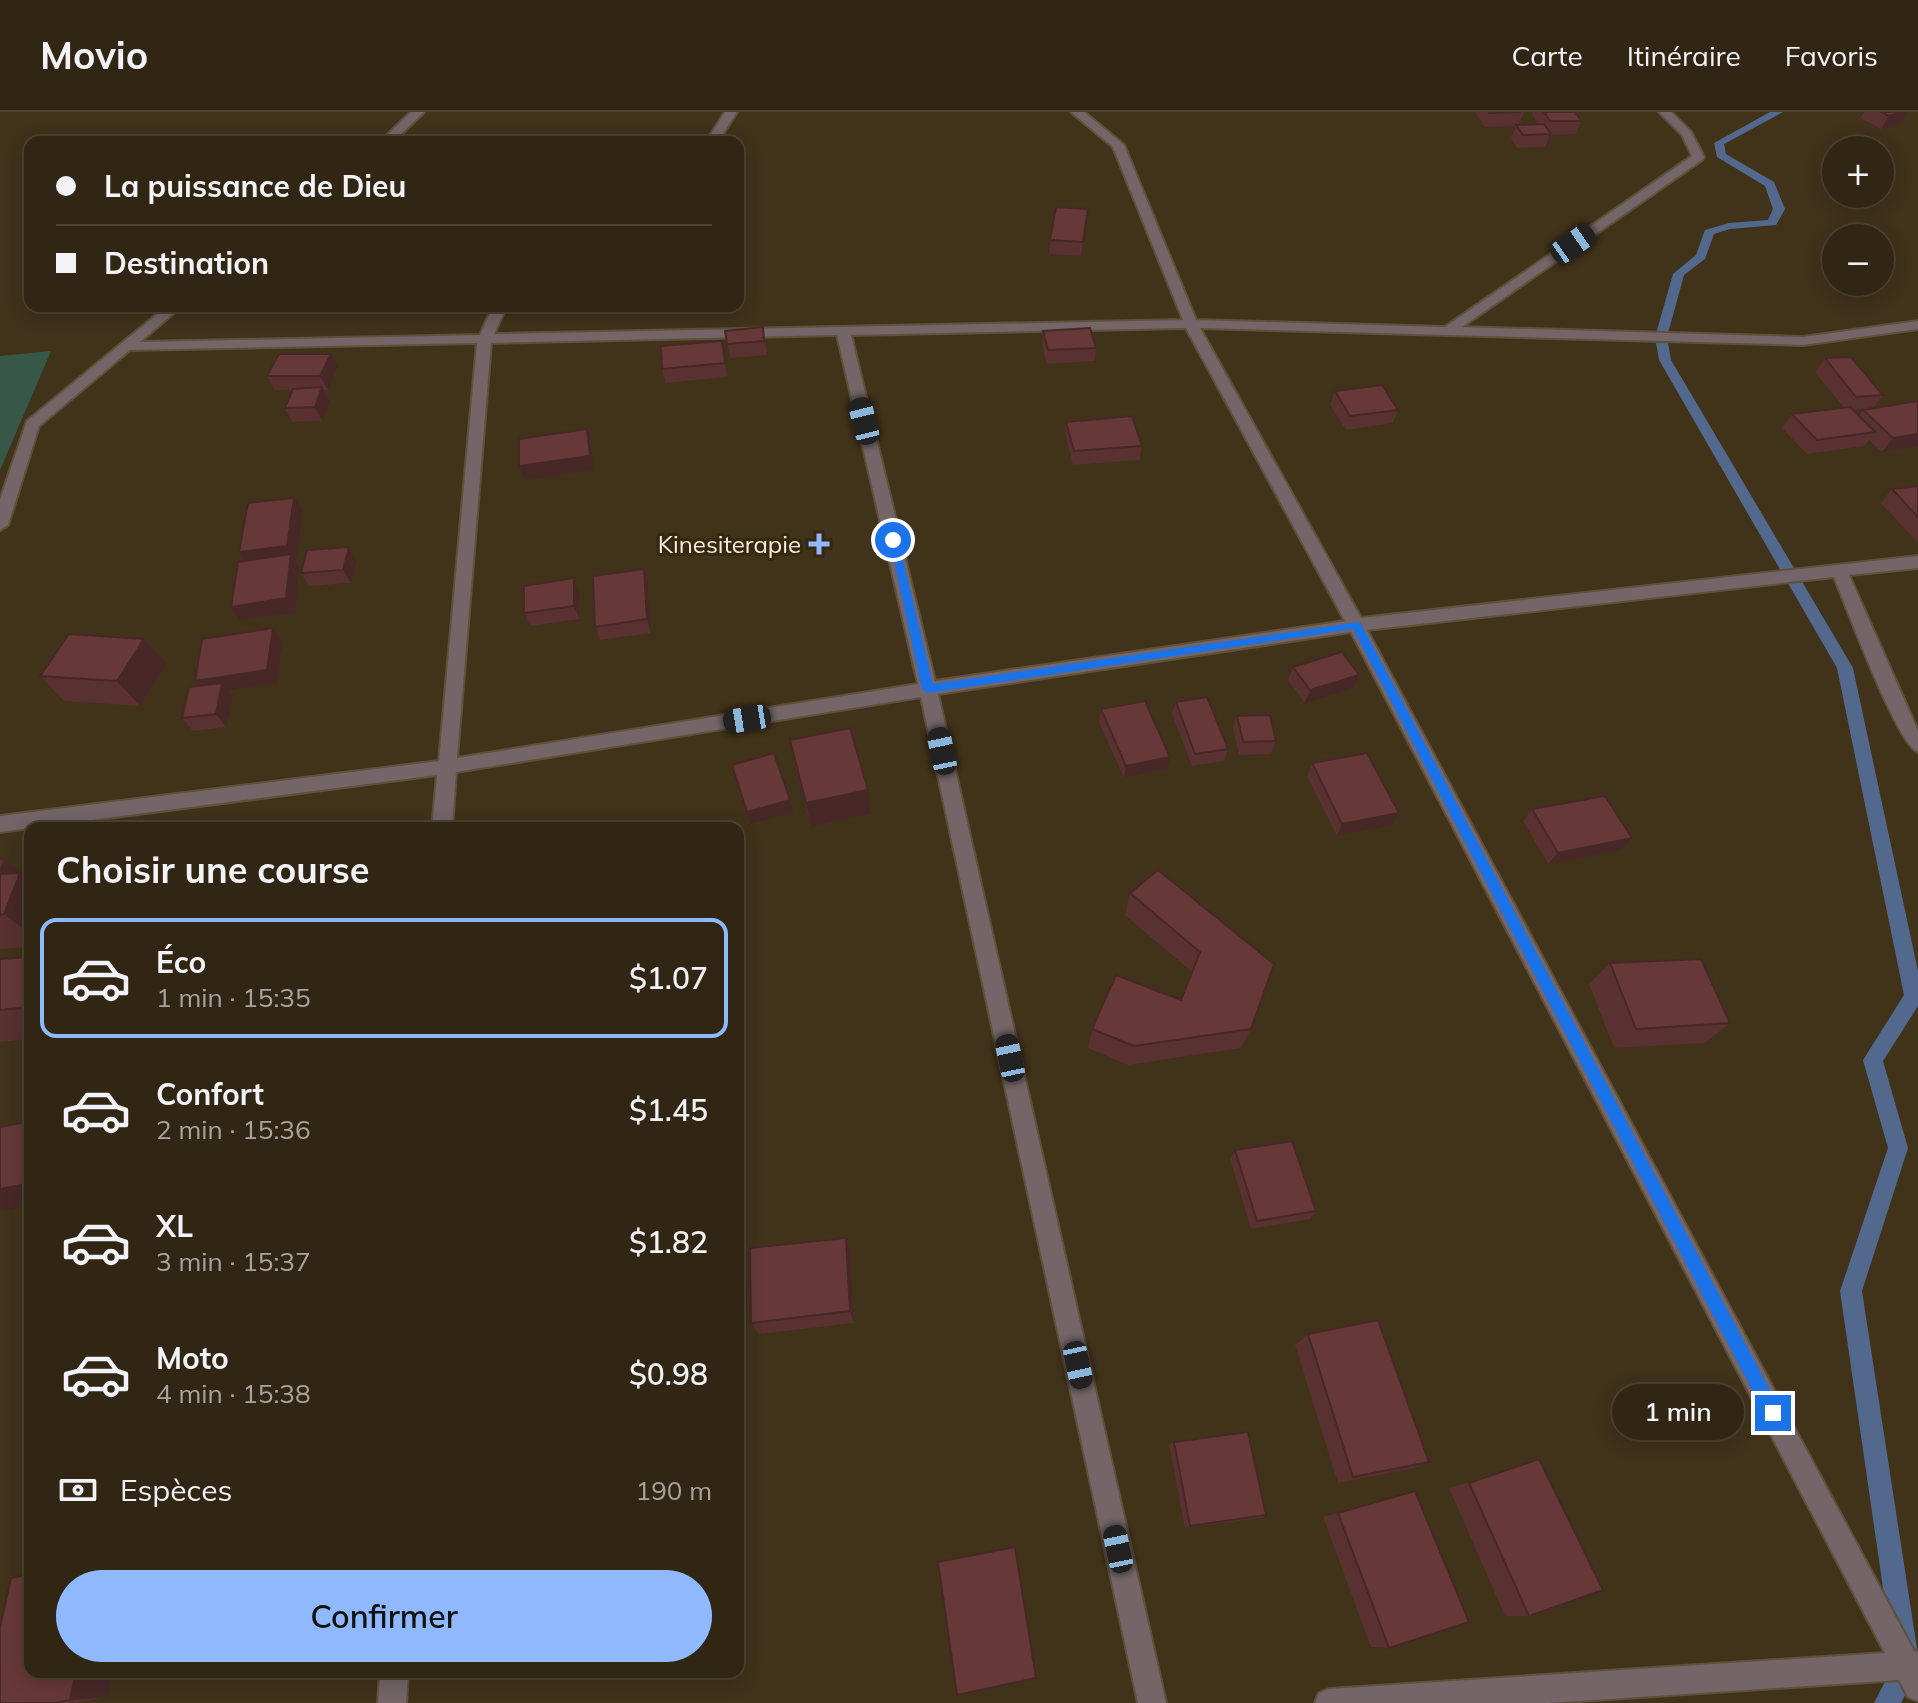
<!DOCTYPE html>
<html lang="fr">
<meta charset="utf-8">
<style>
body{margin:0;font-family:Mulish,sans-serif;background:#3d3222;color:#f1f3f6;height:100vh;display:flex;flex-direction:column;font-size:30px;white-space:nowrap}
*{box-sizing:border-box;margin:0}
p{font-size:26px;color:#a8a5a0}
.icon{flex:none;width:44px;height:44px;fill:none;stroke:currentColor;stroke-width:2;stroke-linecap:round;stroke-linejoin:round}
.map{position:relative;flex:1;overflow:hidden}
.panel{position:absolute;left:24px;top:710px;width:720px;height:856px;display:flex;flex-direction:column;background:#312614;border-radius:16px;box-shadow:0 4px 20px #0003,0 0 0 2px #4c4334}
.panel>*{flex:none}
.top-card{position:absolute;left:24px;top:24px;width:720px;height:176px;border-radius:16px;box-shadow:0 4px 20px #0003,0 0 0 2px #4c4334;display:grid;align-content:center;height:176px;padding:0 32px;background:#312614}
.tools{position:absolute;left:1822px;top:24px;display:grid;gap:16px}
.tools a{display:grid;place-items:center;width:72px;height:72px;border-radius:50%;background:#312614;box-shadow:0 4px 20px #0003,0 0 0 2px #4c4334;font-size:40px}
.end{position:absolute;width:36px;height:36px;margin:-18px;border:10px solid #1a73e8;background:#fff;box-shadow:0 0 0 4px #fff}
.from{border-radius:50%}
.bubble{position:absolute;height:56px;border-radius:28px;background:#312614;box-shadow:0 4px 20px #0003,0 0 0 2px #4c4334;font-size:26px;font-weight:600;line-height:56px;text-align:center}
.car{position:absolute;width:24px;height:48px;margin:-24px -12px;border-radius:10px;box-shadow:0 0 6px 2px #0007;background:linear-gradient(#222 24%,#8ab4d8 0 40%,#222 0 76%,#8ab4d8 0 86%,#222 0)}
.top-card b{display:flex;align-items:center;gap:28px;height:76px;font-size:30px}
.top-card b+b{border-top:2px solid #4c4334}
.top-card i{width:20px;height:20px;background:#f1f3f6}
ul{padding:0;list-style:none}
li{display:flex;align-items:center;gap:24px;height:120px;margin:0 16px 12px;padding:0 16px;border:4px solid transparent;border-radius:16px}
li div{flex:1}
li b{display:block;font-size:30px}
li em{font-style:normal;font-weight:600}
li.selected{border-color:#90b8fd}
li>.icon{width:72px;height:72px;stroke-width:1.5}
h2{padding:0 32px;font-size:36px;line-height:96px}
.pay{display:flex;align-items:center;gap:20px;height:88px;padding:0 32px;font-size:30px}
.pay p{margin-inline-start:auto}
.button{display:flex;gap:16px;margin-top:auto;padding:16px 32px}
.button a{flex:1;height:92px;border-radius:48px;background:#90b8fd;color:#111;font-size:32px;font-weight:600;line-height:92px;text-align:center}
header{display:flex;align-items:center;gap:48px;box-sizing:border-box;height:112px;padding:0 40px;background:#312614;border-bottom:2px solid #4c4334}
header strong{font-size:38px}
nav{display:flex;gap:44px;margin-inline-start:auto;font-size:28px}
.map>svg:first-child{display:block}
.green{fill:#375849}
.lines{fill:none;stroke-linecap:round;stroke-linejoin:round}
.stream{fill:#53688d;fill-rule:evenodd}
.minor-casing{stroke:#5e5039;stroke-width:4}
.minor{fill:#736568;fill-rule:evenodd}
.wall{fill:#583130;fill-rule:evenodd}
.shaded-wall{fill:#472827}
.building{fill:#663938;stroke:#472827;stroke-width:2}
.route{fill:#1a73e8}
.poi-dot{fill:#90b8fd;stroke:#362810;stroke-width:3}
.labels{text-anchor:middle;dominant-baseline:central;stroke-width:6;stroke-linejoin:round;paint-order:stroke}
.poi-label{font-size:24px;fill:#f5ecdd;stroke:#362810;text-anchor:end}
</style>
<header>
<strong>Movio</strong>
<nav><a>Carte</a><a>Itinéraire</a><a>Favoris</a></nav>
</header>
<div class="map">
<svg width="1918" height="1591" viewBox="0 0 1918 1591">
<rect width="100%" height="100%" fill="#41321a"/>
<polygon class="green" points="51,239 0,358 0,244"/>
<g class="lines">
<polygon class="stream" points="1770,0 1783,0 1724,32 1726,42 1774,70 1785,97 1776,113 1730,117 1714,122 1705,147 1684,163 1667,225 1671,248 1853,556 1918,859 1918,894 1883,949 1908,1036 1862,1179 1918,1543 1918,1558 1901,1591 1874,1591 1894,1552 1840,1179 1888,1036 1863,948 1904,883 1837,556 1659,248 1655,225 1673,162 1696,143 1705,118 1729,111 1768,108 1773,97 1765,74 1717,45 1714,31"/>
<g class="minor-casing">
<g id="minor">
<polygon points="411,0 424,0 393,30 380,30"/>
<polygon points="725,0 737,0 718,30 706,30"/>
<path d="M1071 0H1084L1124 33 1196 208 1445 215 1692 44 1682 23 1659 0H1671L1691 20 1704 45 1702 48 1462 215 1803 225 1918 209V217L1803 233 1200 216 1361 506 1918 444V456L1849 463 1918 619V640C1897 633 1846 493 1834 465L1367 518 1914 1539 1918 1540V1589L1908 1585 1899 1568 1549 1591H1315L1319 1581 1329 1577 1885 1541 1351 520 938 582 1166 1591H1138L921 585 456 660 452 716H432L437 663 0 720V704L439 649 477 231 130 238 39 314 8 413 0 418V388L27 309 167 194H182L140 230 480 223 493 194H507L494 222 1183 208 1113 35ZM1186 216 1345 509 935 569 851 223ZM837 223 918 572 457 646 491 231Z"/>
<polygon points="380,1560 408,1560 406,1591 378,1591"/>
</g>
</g>
<use href="#minor" class="minor"/>
</g>
<g class="wall">
<polygon points="1475,0 1524,0 1519,13 1538,12 1532,3 1533,0 1575,0 1581,9 1576,22 1550,23 1545,35 1517,36 1511,26 1516,14 1485,15"/>
<polygon points="1864,0 1908,0 1901,11 1881,17 1860,6"/>
<polygon points="1086,111 1081,144 1049,142 1050,128"/>
<polygon points="763,215 767,243 730,246 725,219"/>
<polygon points="1043,219 1096,236 1095,249 1047,252 1042,233"/>
<polygon points="722,229 727,265 666,271 662,257"/>
<polygon points="331,242 338,255 328,278 324,278 330,289 322,309 292,310 285,296 292,278 275,278 267,264"/>
<path d="M1825 246 1883 283 1873 296 1918 334 1882 340 1869 328 1865 334 1807 342 1782 316 1792 302 1844 296 1815 260ZM1867 297 1863 298 1859 303 1854 298Z"/>
<polygon points="1335,279 1398,298 1393,311 1346,318 1330,293"/>
<polygon points="1066,310 1142,334 1140,348 1073,353 1065,323"/>
<polygon points="1918,374 1918,431 1881,391 1892,377"/>
<polygon points="349,435 357,449 351,471 309,474 301,461"/>
<polygon points="644,457 648,471 651,521 600,528 595,515"/>
<polygon points="579,480 580,507 530,514 524,501"/>
<polygon points="273,516 282,530 277,571 228,578 233,584 226,615 193,619 182,606 199,574 195,569"/>
<polygon points="166,552 140,594 64,589 40,564"/>
<polygon points="1293,555 1359,563 1354,576 1305,591 1288,568"/>
<polygon points="1176,590 1228,637 1224,649 1192,654 1172,602"/>
<polygon points="1101,597 1167,657 1124,666 1099,610"/>
<polygon points="1237,604 1276,629 1271,642 1239,643 1233,616"/>
<polygon points="790,628 870,702 811,715 795,653"/>
<polygon points="1312,651 1399,701 1393,713 1337,724 1307,664"/>
<polygon points="1532,697 1632,726 1622,738 1548,752 1523,709"/>
<polygon points="0,747 19,759 18,761 30,768 30,835 0,837"/>
<polygon points="1158,758 1251,917 1241,936 1128,953 1088,936 1092,917 1181,888 1192,860 1125,803 1130,781"/>
<polygon points="30,845 30,927 0,930 0,847"/>
<polygon points="1610,851 1730,911 1705,931 1614,936 1589,872"/>
<polygon points="1235,1038 1316,1099 1310,1107 1251,1117 1230,1047"/>
<polygon points="846,1126 850,1139 854,1211 759,1222 751,1211"/>
<polygon points="1308,1222 1429,1350 1410,1357 1338,1371 1295,1233"/>
<polygon points="1174,1330 1266,1403 1260,1406 1185,1416 1169,1333"/>
<polygon points="1539,1347 1529,1504 1505,1504 1449,1376"/>
<polygon points="1415,1379 1389,1536 1371,1535 1323,1405"/>
<polygon points="108,1585 76,1591 0,1591"/>
</g>
<g class="shaded-wall">
<polygon points="1902,0 1908,0 1901,11 1881,17 1889,4"/>
<polygon points="331,242 338,255 328,278 320,264"/>
<polygon points="322,275 330,289 322,309 315,295"/>
<polygon points="587,317 591,331 594,358 525,368 519,354"/>
<polygon points="1918,322 1918,334 1882,340 1893,326"/>
<polygon points="294,386 303,399 296,448 294,448 299,456 295,500 240,508 231,495 248,454 239,440"/>
<polygon points="349,435 357,449 351,471 343,458"/>
<polygon points="644,457 648,471 651,521 647,507"/>
<polygon points="574,466 579,480 580,507 574,494"/>
<polygon points="273,516 282,530 277,571 228,578 233,584 226,615 216,602 206,582 195,569"/>
<polygon points="144,527 166,552 140,594 117,569"/>
<polygon points="1359,563 1354,576 1305,591 1310,578"/>
<polygon points="1170,645 1167,657 1124,666 1126,654"/>
<polygon points="868,678 870,702 811,715 806,691"/>
<polygon points="790,688 793,700 750,712 747,700"/>
<polygon points="1399,701 1393,713 1337,724 1342,712"/>
<polygon points="1632,726 1622,738 1548,752 1558,741"/>
<polygon points="4,747 19,759 3,798 0,795 0,757"/>
<polygon points="20,761 30,768 30,822 4,802"/>
<polygon points="30,1071 30,1093 0,1099 0,1077"/>
<polygon points="846,1126 850,1139 854,1211 850,1199"/>
<polygon points="76,1560 113,1560 108,1585 70,1588"/>
</g>
<g class="building">
<polygon points="1489,0 1521,0 1489,1"/>
<polygon points="1544,0 1575,0 1581,9 1550,9"/>
<polygon points="1882,0 1902,0 1889,4"/>
<polygon points="1544,12 1551,22 1523,23 1516,13"/>
<polygon points="1056,95 1088,97 1083,130 1050,128"/>
<polygon points="763,215 764,229 727,232 725,219"/>
<polygon points="1090,216 1096,236 1048,238 1043,219"/>
<polygon points="722,229 725,251 662,257 661,234"/>
<polygon points="279,242 331,242 320,264 267,264"/>
<polygon points="1851,245 1883,283 1856,285 1825,246"/>
<polygon points="1382,273 1398,298 1350,304 1335,279"/>
<polygon points="322,275 315,295 285,296 293,277"/>
<polygon points="1918,289 1918,322 1893,326 1863,298"/>
<polygon points="1850,295 1875,320 1817,328 1792,302"/>
<polygon points="1132,304 1142,334 1074,339 1066,310"/>
<polygon points="587,317 590,344 519,354 519,327"/>
<polygon points="1918,374 1918,405 1892,377"/>
<polygon points="294,386 287,434 239,440 248,391"/>
<polygon points="349,435 343,458 301,461 307,438"/>
<polygon points="291,442 286,486 231,495 238,450"/>
<polygon points="644,457 647,507 595,515 593,464"/>
<polygon points="574,466 574,494 524,501 524,474"/>
<polygon points="273,516 267,558 195,569 202,527"/>
<polygon points="69,522 144,527 117,569 40,564"/>
<polygon points="1342,540 1359,563 1310,578 1293,555"/>
<polygon points="222,571 216,602 182,606 189,575"/>
<polygon points="1207,585 1228,637 1195,642 1176,590"/>
<polygon points="1145,589 1170,645 1126,654 1101,597"/>
<polygon points="1270,603 1276,629 1243,630 1237,604"/>
<polygon points="850,616 868,678 806,691 790,628"/>
<polygon points="774,641 790,688 747,700 732,653"/>
<polygon points="1367,641 1399,701 1342,712 1312,651"/>
<polygon points="1605,684 1632,726 1558,741 1532,697"/>
<polygon points="1158,758 1274,852 1251,917 1134,934 1092,917 1116,863 1181,888 1200,840 1130,781"/>
<polygon points="20,761 4,802 0,803 0,762"/>
<polygon points="30,845 30,895 0,898 0,847"/>
<polygon points="1701,847 1730,911 1636,917 1610,851"/>
<polygon points="30,1009 30,1071 0,1077 0,1015"/>
<polygon points="1292,1029 1316,1099 1257,1109 1235,1038"/>
<polygon points="846,1126 850,1199 751,1211 750,1136"/>
<polygon points="1378,1208 1429,1350 1353,1365 1308,1222"/>
<polygon points="1248,1320 1266,1403 1190,1414 1174,1330"/>
<polygon points="1539,1347 1603,1478 1529,1504 1469,1371"/>
<polygon points="1415,1379 1469,1510 1389,1536 1338,1401"/>
<polygon points="1015,1435 1036,1566 957,1583 938,1450"/>
<polygon points="30,1462 30,1560 76,1560 70,1588 55,1591 0,1591 0,1515 11,1466"/>
</g>
<polygon class="route" points="889,426 898,428 933,572 1360,510 1779,1295 1781,1301 1779,1306 1773,1309 1767,1306 1353,517 928,581 922,577"/>
<path class="poi-dot" d="M815 420h8v8h8v8h-8v8h-8v-8h-8v-8h8z"/>
<g class="labels">
<g class="poi-label">
<text x="801" y="432">Kinesiterapie</text>
</g>
</g>
</svg>
<div class="tools">
<a>+</a>
<a>−</a>
</div>
<i class="end from" style="left:893px;top:428px"></i>
<i class="end" style="left:1773px;top:1301px"></i>
<div class="bubble" style="left:1612px;top:1272px;width:132px">1 min</div>
<i class="car" style="left:1573px;top:132px;rotate:55deg"></i>
<i class="car" style="left:864px;top:309px;rotate:346deg"></i>
<i class="car" style="left:747px;top:607px;rotate:261deg"></i>
<i class="car" style="left:942px;top:639px;rotate:348deg"></i>
<i class="car" style="left:1010px;top:946px;rotate:348deg"></i>
<i class="car" style="left:1078px;top:1253px;rotate:168deg"></i>
<i class="car" style="left:1118px;top:1437px;rotate:348deg"></i>
<div class="top-card">
<b><i class="from"></i>La puissance de Dieu</b>
<b><i></i>Destination</b>
</div>
<section class="panel">
<h2>Choisir une course</h2>
<ul>
<li class="selected"><svg class="icon" aria-label="car" viewBox="0 0 24 24"><path d="M5 17H2v-5l4-1 3-4h7l3 4 3 1v5h-3M9 17h6M6 11h13"/><circle cx="7" cy="17" r="2"/><circle cx="17" cy="17" r="2"/></svg><div><b>Éco</b><p>1 min · 15:35</p></div><em>$1.07</em></li>
<li><svg class="icon" aria-label="car" viewBox="0 0 24 24"><path d="M5 17H2v-5l4-1 3-4h7l3 4 3 1v5h-3M9 17h6M6 11h13"/><circle cx="7" cy="17" r="2"/><circle cx="17" cy="17" r="2"/></svg><div><b>Confort</b><p>2 min · 15:36</p></div><em>$1.45</em></li>
<li><svg class="icon" aria-label="car" viewBox="0 0 24 24"><path d="M5 17H2v-5l4-1 3-4h7l3 4 3 1v5h-3M9 17h6M6 11h13"/><circle cx="7" cy="17" r="2"/><circle cx="17" cy="17" r="2"/></svg><div><b>XL</b><p>3 min · 15:37</p></div><em>$1.82</em></li>
<li><svg class="icon" aria-label="car" viewBox="0 0 24 24"><path d="M5 17H2v-5l4-1 3-4h7l3 4 3 1v5h-3M9 17h6M6 11h13"/><circle cx="7" cy="17" r="2"/><circle cx="17" cy="17" r="2"/></svg><div><b>Moto</b><p>4 min · 15:38</p></div><em>$0.98</em></li>
</ul>
<div class="pay"><svg class="icon" aria-label="cash" viewBox="0 0 24 24"><path d="M3 7h18v10H3z"/><circle cx="12" cy="12" r="2"/></svg>Espèces<p>190 m</p></div>
<div class="button"><a>Confirmer</a></div>
</section>
</div>
